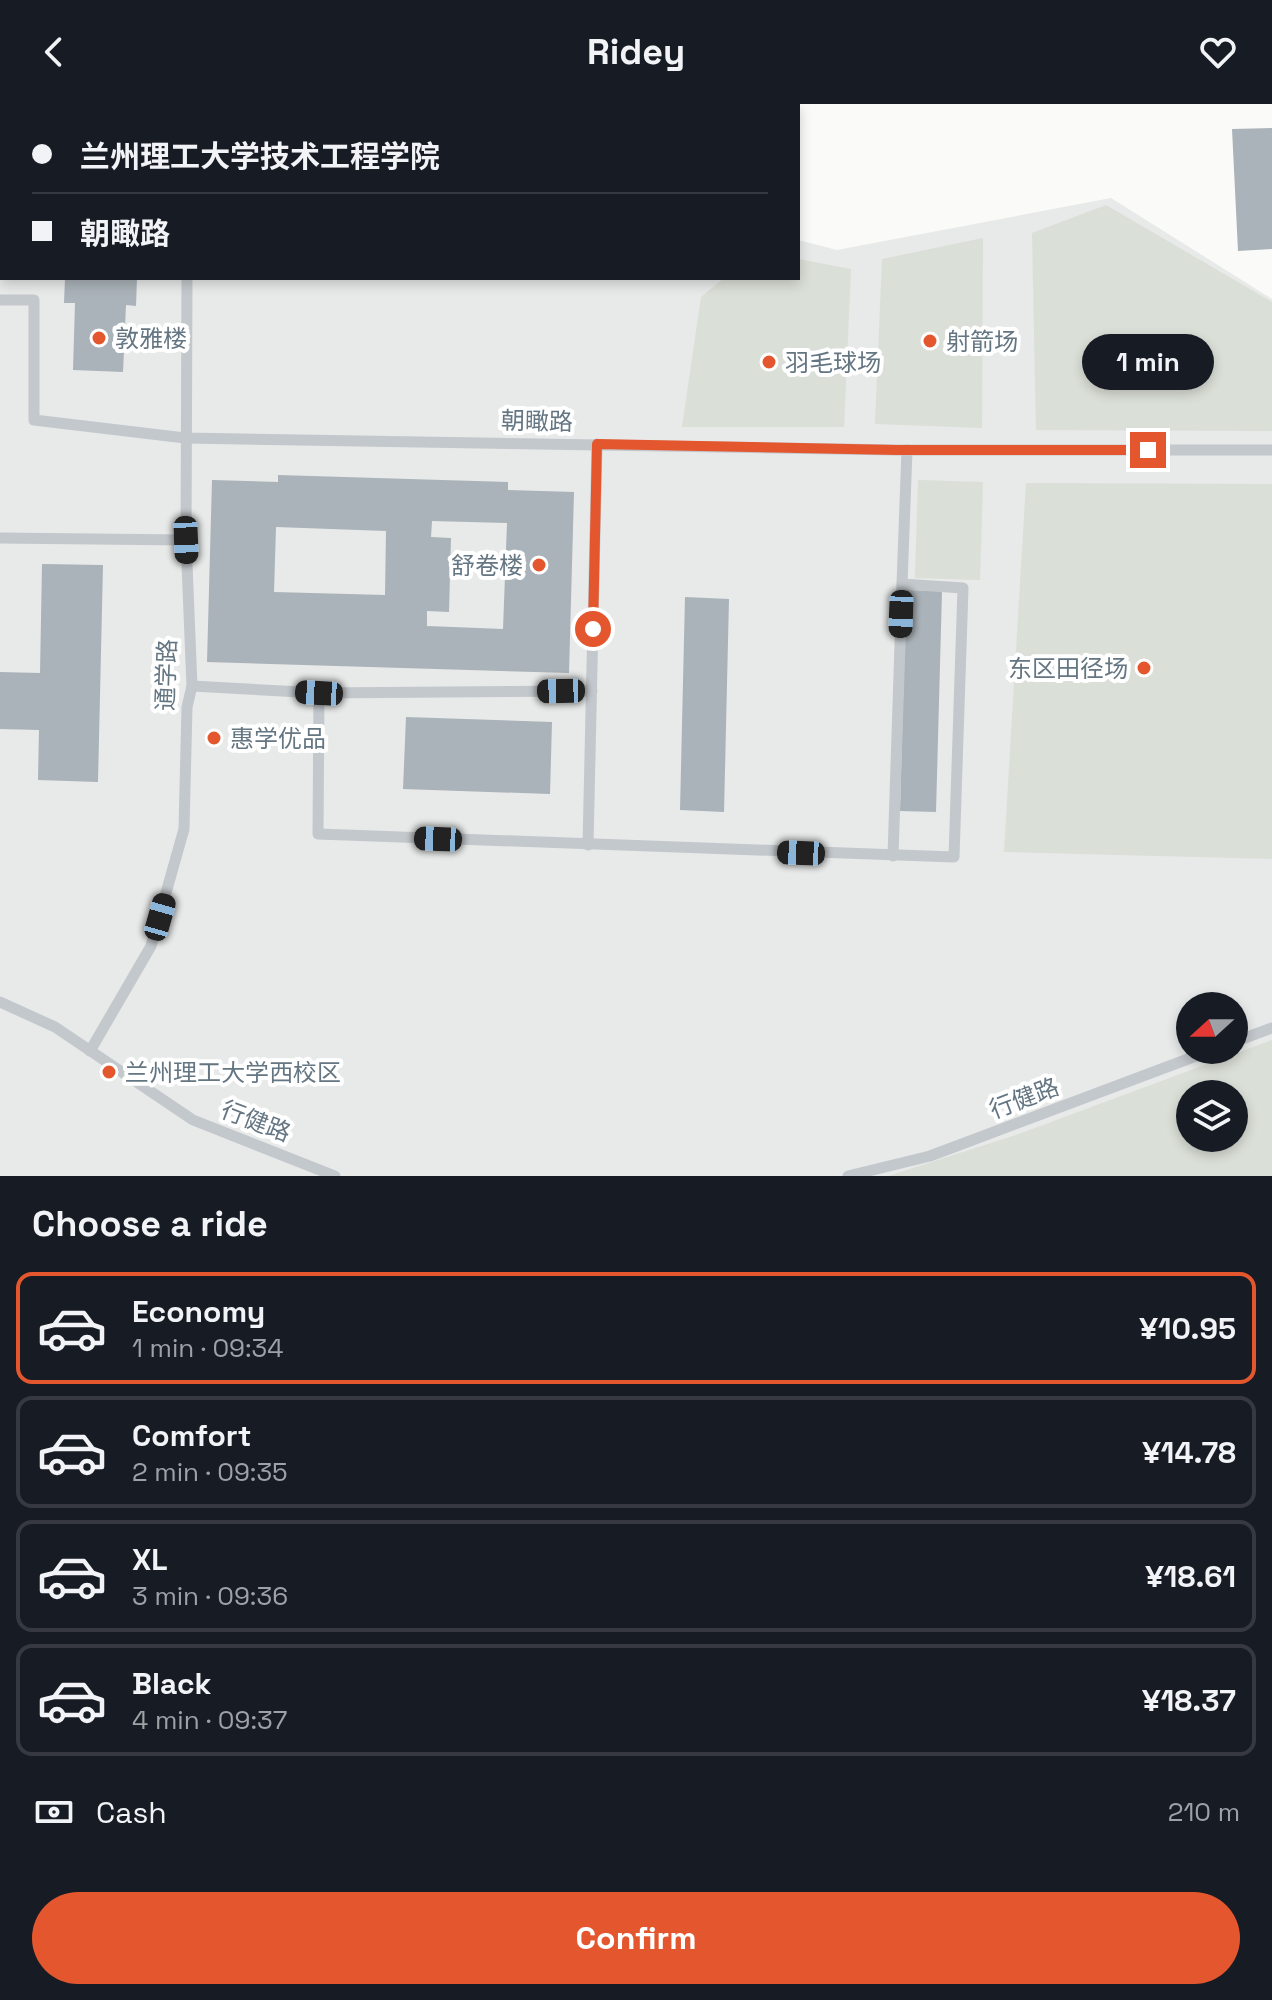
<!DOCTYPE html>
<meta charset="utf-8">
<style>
body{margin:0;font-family:"Space Grotesk","Noto Sans SC",sans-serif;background:#20242c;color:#f1f3f6;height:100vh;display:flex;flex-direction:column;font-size:30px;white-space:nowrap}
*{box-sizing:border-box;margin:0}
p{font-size:26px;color:#9ea1a6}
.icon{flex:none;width:44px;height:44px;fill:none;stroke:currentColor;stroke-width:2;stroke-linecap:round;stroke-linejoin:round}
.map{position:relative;height:1072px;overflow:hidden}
.side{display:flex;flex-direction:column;background:#171b24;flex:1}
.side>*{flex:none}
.guide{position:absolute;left:0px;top:0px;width:800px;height:176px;box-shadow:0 4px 12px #0003;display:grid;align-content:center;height:176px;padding:0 32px;background:#171b24}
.needle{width:52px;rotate:249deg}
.buttons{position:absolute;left:1176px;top:888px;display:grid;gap:16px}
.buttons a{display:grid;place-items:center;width:72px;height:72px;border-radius:50%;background:#171b24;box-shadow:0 4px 12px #0003;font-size:40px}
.end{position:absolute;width:36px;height:36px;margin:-18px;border:10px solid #e4572e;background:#fff;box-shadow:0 0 0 4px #fff}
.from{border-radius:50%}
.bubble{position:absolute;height:56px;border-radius:28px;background:#171b24;box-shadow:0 4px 12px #0003;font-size:26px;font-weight:600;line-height:56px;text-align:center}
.car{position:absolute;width:24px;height:48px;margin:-24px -12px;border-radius:10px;box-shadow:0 0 6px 2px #0007;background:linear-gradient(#222 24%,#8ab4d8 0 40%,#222 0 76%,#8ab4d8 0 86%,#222 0)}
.guide b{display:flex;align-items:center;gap:28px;height:76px;font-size:30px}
.guide b+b{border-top:2px solid #363941}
.guide i{width:20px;height:20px;background:#f1f3f6}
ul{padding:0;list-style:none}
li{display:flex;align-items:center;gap:24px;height:112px;margin:0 16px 12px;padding:0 16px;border:4px solid #363941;border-radius:16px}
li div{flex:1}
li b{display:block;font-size:30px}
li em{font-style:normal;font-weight:600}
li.active{border-color:#e4572e}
li>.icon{width:72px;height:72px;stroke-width:1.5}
h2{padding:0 32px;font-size:36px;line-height:96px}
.pay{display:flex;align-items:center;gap:20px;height:88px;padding:0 32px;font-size:30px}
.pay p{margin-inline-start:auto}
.action{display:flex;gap:16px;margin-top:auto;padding:16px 32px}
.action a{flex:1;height:92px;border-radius:48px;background:#e4572e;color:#fff;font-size:32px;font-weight:600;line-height:92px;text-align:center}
header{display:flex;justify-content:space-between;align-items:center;height:104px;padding:0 32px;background:#171b24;font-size:36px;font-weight:600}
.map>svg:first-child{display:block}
.built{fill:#e8e9e9;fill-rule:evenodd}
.green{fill:#dadfd7;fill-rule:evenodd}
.building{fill:#aab3b9;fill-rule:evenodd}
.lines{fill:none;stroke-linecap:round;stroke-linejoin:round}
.lane{stroke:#c3c8cc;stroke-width:11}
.street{stroke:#c3c8cc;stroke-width:22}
.route{stroke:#e4572e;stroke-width:10}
.poi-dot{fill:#e4572e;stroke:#fff;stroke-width:3}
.labels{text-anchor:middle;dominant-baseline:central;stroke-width:8;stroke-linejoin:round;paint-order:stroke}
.poi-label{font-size:24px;fill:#657683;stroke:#fff;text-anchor:start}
.street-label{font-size:24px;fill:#657683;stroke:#fff}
</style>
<header><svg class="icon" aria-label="back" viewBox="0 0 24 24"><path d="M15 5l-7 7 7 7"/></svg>Ridey<svg class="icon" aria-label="heart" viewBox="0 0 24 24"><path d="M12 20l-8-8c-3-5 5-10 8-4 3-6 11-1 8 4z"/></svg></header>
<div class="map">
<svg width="1272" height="1072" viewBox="0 0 1272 1072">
<rect width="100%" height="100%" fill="#fafaf8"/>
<path class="built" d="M0 0 295 2H2V174H798V136L837 146 1111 94 1272 195V1072H0ZM1190 902H1234V946H1190ZM1190 990H1234V1034H1190Z"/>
<g class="green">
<polygon points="1106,101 1272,198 1272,327 1036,326 1032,129"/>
<polygon points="983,134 982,324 875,320 882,155"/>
<polygon points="798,155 851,165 844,323 682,323 701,193 724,174 798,174"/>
<polygon points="918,376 983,378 980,476 915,474"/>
<polygon points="1026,379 1272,380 1272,755 1004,748"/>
<path d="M1272 936V1072H888L1016 1031ZM1234 990V1034H1190V990Z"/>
</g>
<g class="building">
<polygon points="1272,24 1272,145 1238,147 1232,25"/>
<polygon points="65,174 137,174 136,202 126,201 123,268 73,266 75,199 64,199"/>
<path d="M278 371 508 378V386L574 388 569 569 207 558 212 376 278 378ZM432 417 507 419 503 525 427 522V507L449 508 451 434 431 433ZM276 423 386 427 385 491 274 488Z"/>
<polygon points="42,460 103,461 98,678 38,676 39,626 0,625 0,568 40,569"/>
<polygon points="906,486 942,487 936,708 900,707"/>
<polygon points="685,493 729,495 724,708 680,706"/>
<polygon points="406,613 552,618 550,690 403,685"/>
</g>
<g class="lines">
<g class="lane">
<polyline points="163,0 164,2"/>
<polyline points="0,12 2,14"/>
<polyline points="0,196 34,196 34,316 185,334 897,346 1272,346"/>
<polyline points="0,434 186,436"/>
<polyline points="192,582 319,589 592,587"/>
<polyline points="319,589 318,730 954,753 963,484 902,480 907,346"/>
<polyline points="588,741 597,340"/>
<polyline points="893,752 902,480"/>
<polyline points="0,898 55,923 193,1016 335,1072"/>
<polyline points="1234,938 1272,924"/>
<polyline points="90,947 151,842 184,725 187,603 192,582 186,436 187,174"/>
<polyline points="848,1072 930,1052 1212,946"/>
</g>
<polyline class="street" points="297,0 299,2"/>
</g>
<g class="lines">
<polyline class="route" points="593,525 597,340 897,346 1148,346"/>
</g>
<g class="poi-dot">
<circle cx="99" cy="234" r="8"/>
<circle cx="930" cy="237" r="8"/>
<circle cx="769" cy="258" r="8"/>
<circle cx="539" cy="461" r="8"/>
<circle cx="1144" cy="564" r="8"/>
<circle cx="214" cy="634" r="8"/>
<circle cx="109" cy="968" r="8"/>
</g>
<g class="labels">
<g class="poi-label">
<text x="115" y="234">敦雅楼</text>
<text x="946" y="237">射箭场</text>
<text x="785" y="258">羽毛球场</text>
<text x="523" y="461" text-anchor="end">舒卷楼</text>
<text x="1128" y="564" text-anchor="end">东区田径场</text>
<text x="230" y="634">惠学优品</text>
<text x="125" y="968">兰州理工大学西校区</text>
</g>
<g class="street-label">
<text transform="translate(537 317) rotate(1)">朝瞰路</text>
<text transform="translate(166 571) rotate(-88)">通学路</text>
<text transform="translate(1024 994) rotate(-21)">行健路</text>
<text transform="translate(256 1017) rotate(21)">行健路</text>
</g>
</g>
</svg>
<div class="buttons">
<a><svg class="needle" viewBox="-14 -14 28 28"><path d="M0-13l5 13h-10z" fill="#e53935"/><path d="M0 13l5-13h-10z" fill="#9ea1a6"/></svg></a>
<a><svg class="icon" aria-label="layers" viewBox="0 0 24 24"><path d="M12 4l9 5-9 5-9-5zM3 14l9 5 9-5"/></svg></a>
</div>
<i class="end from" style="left:593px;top:525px"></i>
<i class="end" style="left:1148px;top:346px"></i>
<div class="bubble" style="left:1082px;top:230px;width:132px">1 min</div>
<i class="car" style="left:186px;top:436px;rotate:178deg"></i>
<i class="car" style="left:901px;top:510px;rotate:182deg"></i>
<i class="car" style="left:561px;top:587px;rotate:269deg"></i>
<i class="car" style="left:319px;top:589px;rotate:273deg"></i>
<i class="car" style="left:438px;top:735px;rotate:272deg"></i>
<i class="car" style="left:801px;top:749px;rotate:272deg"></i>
<i class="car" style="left:160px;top:813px;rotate:16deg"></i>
<div class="guide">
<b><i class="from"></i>兰州理工大学技术工程学院</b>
<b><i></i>朝瞰路</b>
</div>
</div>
<section class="side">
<h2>Choose a ride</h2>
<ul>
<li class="active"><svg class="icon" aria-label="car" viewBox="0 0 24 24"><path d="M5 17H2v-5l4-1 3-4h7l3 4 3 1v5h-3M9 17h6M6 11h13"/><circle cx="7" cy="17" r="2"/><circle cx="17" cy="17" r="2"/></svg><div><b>Economy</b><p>1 min · 09:34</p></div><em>¥10.95</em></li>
<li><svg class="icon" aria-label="car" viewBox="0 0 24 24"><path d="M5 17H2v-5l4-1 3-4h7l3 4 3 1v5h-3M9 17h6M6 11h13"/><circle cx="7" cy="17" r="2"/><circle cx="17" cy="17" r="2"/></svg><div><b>Comfort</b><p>2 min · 09:35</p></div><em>¥14.78</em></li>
<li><svg class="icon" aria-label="car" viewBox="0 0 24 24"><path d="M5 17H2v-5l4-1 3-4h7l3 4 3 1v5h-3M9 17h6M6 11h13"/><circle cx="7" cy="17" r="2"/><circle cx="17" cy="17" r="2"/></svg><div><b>XL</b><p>3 min · 09:36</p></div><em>¥18.61</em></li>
<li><svg class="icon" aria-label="car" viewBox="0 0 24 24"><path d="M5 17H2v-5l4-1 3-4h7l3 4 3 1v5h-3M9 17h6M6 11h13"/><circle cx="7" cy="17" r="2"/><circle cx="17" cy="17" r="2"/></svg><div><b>Black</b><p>4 min · 09:37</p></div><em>¥18.37</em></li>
</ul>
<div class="pay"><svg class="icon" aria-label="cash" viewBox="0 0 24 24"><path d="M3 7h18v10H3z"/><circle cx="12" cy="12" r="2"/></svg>Cash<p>210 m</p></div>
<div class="action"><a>Confirm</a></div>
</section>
